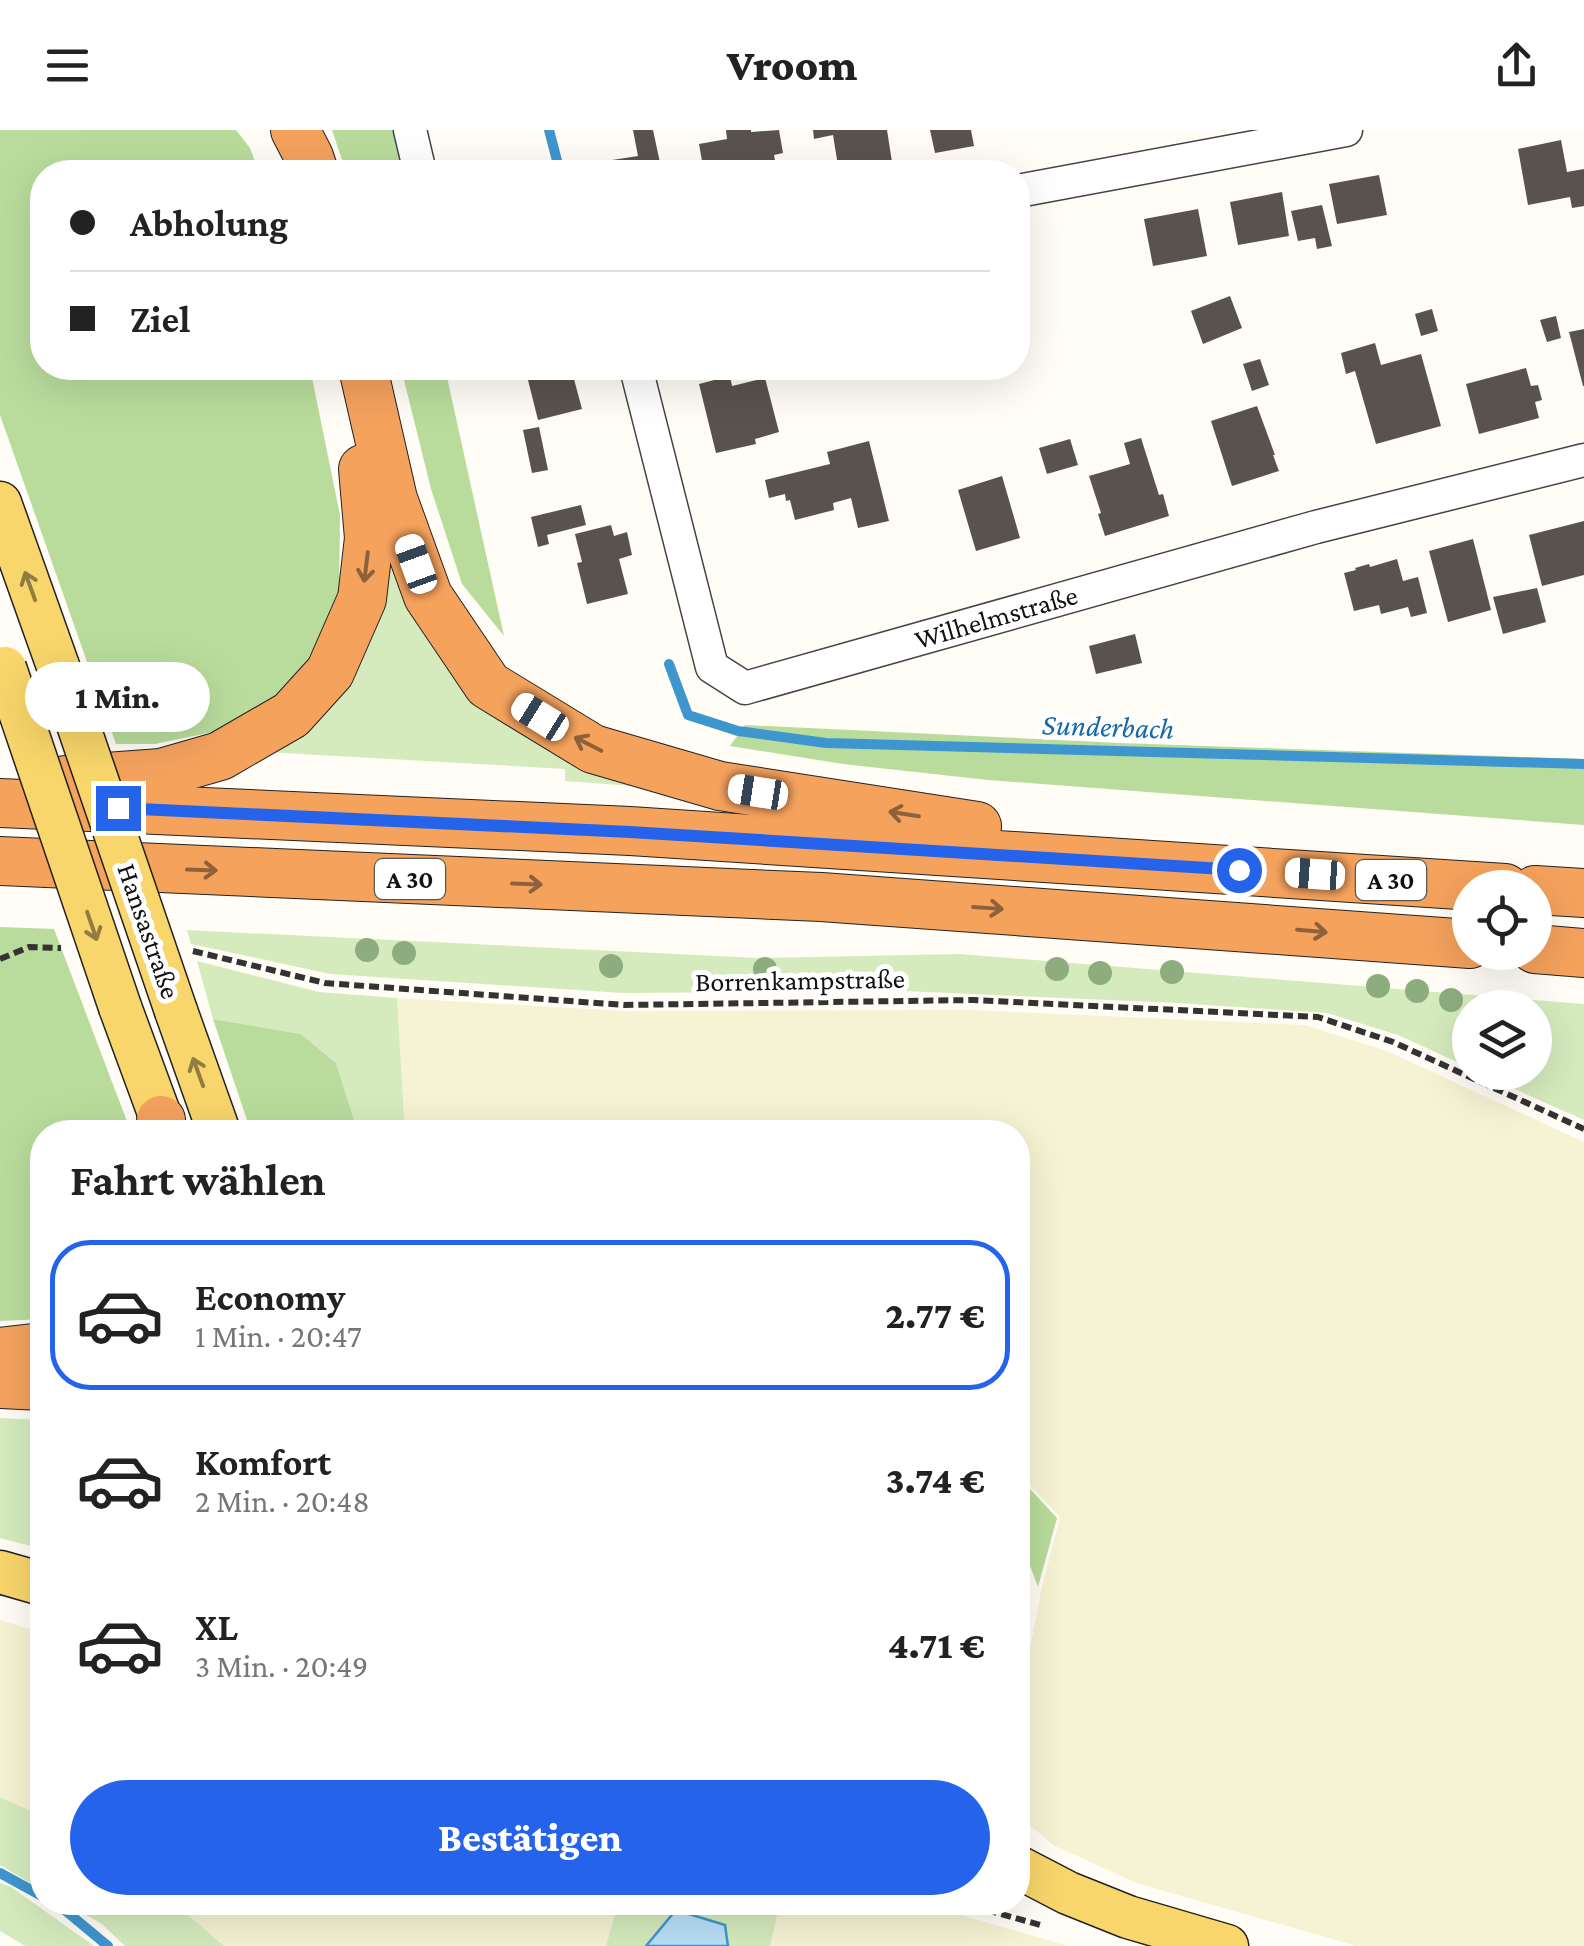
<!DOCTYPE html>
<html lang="de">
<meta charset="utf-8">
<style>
body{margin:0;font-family:"Crimson Pro",serif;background:#f2f2f2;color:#222;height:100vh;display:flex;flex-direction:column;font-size:38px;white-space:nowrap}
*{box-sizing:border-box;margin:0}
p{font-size:32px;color:#767676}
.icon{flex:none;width:55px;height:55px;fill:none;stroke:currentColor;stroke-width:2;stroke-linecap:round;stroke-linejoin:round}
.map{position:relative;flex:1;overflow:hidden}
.drawer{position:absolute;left:30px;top:990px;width:1000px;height:795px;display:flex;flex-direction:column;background:#fff;border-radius:40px;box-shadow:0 10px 40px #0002}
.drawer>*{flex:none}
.top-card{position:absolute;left:30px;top:30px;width:1000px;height:220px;border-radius:40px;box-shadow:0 10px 40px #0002;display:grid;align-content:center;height:220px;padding:0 40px;background:#fff}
.tools{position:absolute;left:1452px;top:740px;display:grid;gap:20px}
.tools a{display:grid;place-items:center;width:100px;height:100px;border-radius:50%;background:#fff;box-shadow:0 10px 40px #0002;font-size:50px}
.end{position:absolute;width:45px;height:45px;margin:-22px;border:12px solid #2563eb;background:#fff;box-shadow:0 0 0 5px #fff}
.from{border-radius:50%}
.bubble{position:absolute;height:70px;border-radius:35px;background:#fff;box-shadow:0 10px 40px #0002;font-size:32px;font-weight:800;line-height:70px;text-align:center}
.car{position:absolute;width:30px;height:60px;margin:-30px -15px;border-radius:12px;box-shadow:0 0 8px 2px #0007;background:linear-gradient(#fff 24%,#345 0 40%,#fff 0 76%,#345 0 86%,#fff 0)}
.top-card b{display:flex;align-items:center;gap:35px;height:95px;font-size:38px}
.top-card b+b{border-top:2px solid #e0e0e0}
.top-card i{width:25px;height:25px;background:#222}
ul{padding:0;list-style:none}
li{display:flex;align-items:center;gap:30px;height:150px;margin:0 20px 15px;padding:0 20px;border:5px solid transparent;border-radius:40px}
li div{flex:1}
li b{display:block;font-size:38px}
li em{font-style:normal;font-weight:800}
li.active{border-color:#2563eb}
li>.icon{width:90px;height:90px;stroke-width:1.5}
h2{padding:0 40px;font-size:45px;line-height:120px}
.primary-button{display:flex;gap:20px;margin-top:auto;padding:20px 40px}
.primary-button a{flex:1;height:115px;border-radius:60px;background:#2563eb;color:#fff;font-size:40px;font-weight:800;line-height:115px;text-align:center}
header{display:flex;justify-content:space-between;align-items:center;height:130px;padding:0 40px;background:#fff;font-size:45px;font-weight:800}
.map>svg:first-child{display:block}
.farmland{fill:#f6f3d4}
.green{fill:#d5ebbd}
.forest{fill:#b9dc9c}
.water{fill:#b9e0f7;stroke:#3f96cf;stroke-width:2.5}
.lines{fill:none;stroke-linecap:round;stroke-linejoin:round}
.stream{stroke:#3f96cf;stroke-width:10}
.building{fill:#5a524d}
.minor-casing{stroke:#444;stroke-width:35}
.major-casing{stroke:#222;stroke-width:45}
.highway-casing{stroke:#222;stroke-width:50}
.path{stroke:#333;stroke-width:6;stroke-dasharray:10 5;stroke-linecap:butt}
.minor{stroke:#fff;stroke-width:32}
.major{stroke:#f9d66b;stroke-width:42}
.highway{stroke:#f5a25d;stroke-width:48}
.major-bridge-casing{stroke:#222;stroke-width:45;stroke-linecap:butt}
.major-bridge{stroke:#f9d66b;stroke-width:42}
.tree{fill:#8dad7f}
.oneway{stroke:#8e613b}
.oneway2{stroke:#917d42}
.route{stroke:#2563eb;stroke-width:12}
.labels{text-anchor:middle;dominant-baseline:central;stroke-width:10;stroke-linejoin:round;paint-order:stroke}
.shield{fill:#fff;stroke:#585858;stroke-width:2.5}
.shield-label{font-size:25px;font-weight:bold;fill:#111}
.street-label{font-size:28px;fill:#111;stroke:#fff}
.water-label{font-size:30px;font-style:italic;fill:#1768a6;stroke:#fff}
</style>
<header><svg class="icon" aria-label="menu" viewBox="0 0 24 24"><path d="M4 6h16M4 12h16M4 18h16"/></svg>Vroom<svg class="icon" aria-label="share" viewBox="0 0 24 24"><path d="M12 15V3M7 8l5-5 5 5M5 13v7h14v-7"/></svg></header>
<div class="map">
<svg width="1584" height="1816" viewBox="0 0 1584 1816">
<rect width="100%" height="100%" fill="#fffdf5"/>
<g class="farmland">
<polygon points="397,868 624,881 972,880 1305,895 1387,921 1584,1012 1584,1816 1356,1816 1136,1753 1053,1715 1018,1685 1018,1611 1024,1551 1041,1461 1060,1387 1018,1343 1018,1002 405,1002"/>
<polygon points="0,1490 42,1503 42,1686 0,1667"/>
<polygon points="780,1772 919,1773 1069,1816 770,1816"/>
<polygon points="174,1773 618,1773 606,1816 224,1816"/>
</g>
<g class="green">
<polygon points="384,416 416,474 661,658 565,651 565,639 267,622"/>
<polygon points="187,800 757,828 960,824 1584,874 1584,990 1479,943 1535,942 1535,878 1470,878 1470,938 1398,905 1327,883 1177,873 903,861 623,863 330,844 191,814"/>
<polygon points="197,831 319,862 397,868 405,1002 358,1002 336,933 301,904 213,889"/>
<polygon points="0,1288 42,1290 42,1419 0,1408"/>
<polygon points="0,1667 42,1686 42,1760 0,1735"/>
<polygon points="0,1753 11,1757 94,1816 25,1816 0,1801"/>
<polygon points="65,1773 174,1773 224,1816 125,1816 102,1794"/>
<polygon points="618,1773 780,1773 770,1816 606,1816"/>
</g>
<g class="forest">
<polygon points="0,0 236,0 250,18 259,42 42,42 42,238 310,238 340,385 339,464 308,533 272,572 213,602 155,614 116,614 0,285"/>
<polygon points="332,0 393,0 402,42 346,42"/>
<polygon points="401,238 445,238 504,506 462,454 431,359"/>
<polygon points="745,595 1120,613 1584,629 1584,695 988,650 843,634 730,616"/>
<polygon points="0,797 54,799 131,1002 42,1002 42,1189 0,1191"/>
<polygon points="213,889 301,904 336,933 358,1002 251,1002"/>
<polygon points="1018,1346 1057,1388 1038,1457 1018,1403"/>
</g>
<polygon class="water" points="676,1780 725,1795 728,1816 646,1816"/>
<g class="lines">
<g class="stream">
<polyline points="549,0 560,42"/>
<polyline points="669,534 688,585 738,601 826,613 1584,634"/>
<polyline points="0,1743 42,1766"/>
<polyline points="55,1772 108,1816"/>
</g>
</g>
<g class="building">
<polygon points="633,0 653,0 662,42 614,42 612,30 638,26"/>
<polygon points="726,0 751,0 751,2 779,0 783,23 774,25 777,42 704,42 699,14 727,9"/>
<polygon points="813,0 887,0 892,32 839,42 833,5 814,9"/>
<polygon points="930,0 971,0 974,16 935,23"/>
<polygon points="1561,10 1567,42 1584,39 1584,76 1572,78 1570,67 1528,75 1518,19"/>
<polygon points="1379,45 1387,85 1337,94 1329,54"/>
<polygon points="1282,62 1289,106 1238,115 1230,72"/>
<polygon points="1322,75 1332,116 1317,119 1315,108 1298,111 1291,81"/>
<polygon points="1198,79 1207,126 1153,136 1144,89"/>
<polygon points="1230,166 1242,198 1203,214 1191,181"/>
<polygon points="1432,179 1438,201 1421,206 1415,184"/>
<polygon points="1556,186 1561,208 1547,212 1540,190"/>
<polygon points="1584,199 1584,256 1583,256 1569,202"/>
<polygon points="1375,213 1381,235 1421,224 1441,296 1376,314 1355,241 1346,244 1341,223"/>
<polygon points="1260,229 1269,255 1252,261 1243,234"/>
<polygon points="525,238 571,238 582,279 538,290"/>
<polygon points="1526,238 1531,256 1538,255 1542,270 1535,272 1539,288 1479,304 1466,254"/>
<polygon points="730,246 732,256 765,248 779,302 755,309 756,314 716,323 699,254"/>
<polygon points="1257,276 1275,325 1273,325 1279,341 1232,356 1211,291"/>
<polygon points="539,297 548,340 532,343 523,300"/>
<polygon points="1141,308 1159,365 1163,364 1169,386 1105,406 1098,384 1101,383 1089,346 1130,334 1124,313"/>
<polygon points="1070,309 1078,335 1047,344 1039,318"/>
<polygon points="869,311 889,391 858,398 851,368 833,373 834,380 795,390 790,370 786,371 785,364 769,368 765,350 830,334 827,322"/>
<polygon points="1002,346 1020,408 976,421 958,360"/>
<polygon points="581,375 586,395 547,405 549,414 538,417 531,387"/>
<polygon points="1584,391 1584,445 1542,456 1529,405"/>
<polygon points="611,395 614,406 627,402 632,425 619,429 628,464 587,474 577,433 582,432 575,404"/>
<polygon points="1473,409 1491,480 1448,492 1429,421"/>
<polygon points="1397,429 1403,451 1418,447 1427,483 1411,487 1408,477 1381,484 1379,475 1354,481 1344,443 1356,440 1355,438 1369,434 1370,437"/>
<polygon points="1537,458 1546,492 1503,504 1493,467"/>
<polygon points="1135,504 1142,533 1096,544 1089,516"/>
</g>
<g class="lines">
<g class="minor-casing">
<g id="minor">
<polyline points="410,0 420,42"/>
<polyline points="1018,61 1346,0"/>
<polyline points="636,238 712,537 745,558 1316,397 1584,330"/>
</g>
</g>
<g class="major-casing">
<g id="major">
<polyline points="0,373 59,539"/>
<polyline points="120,877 166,1002"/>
<polyline points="176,881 219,1002"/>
<polyline points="0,1442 42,1454"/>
<polyline points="1018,1737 1068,1763 1128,1787 1227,1816"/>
</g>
</g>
<g class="highway-casing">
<g id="highway">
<polyline points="295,0 309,27 314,42"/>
<polyline points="363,238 393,369 428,466 488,555 593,619 720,656 977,696"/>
<polyline points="66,650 161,643 220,626 291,585 330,542 362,469 369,408 363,339"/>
<polyline points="0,673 630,701 1505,758"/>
<polyline points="0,731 821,767 1470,814"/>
<polyline points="1535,760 1584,763"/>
<polyline points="1535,819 1584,823"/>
<polyline points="161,990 162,1002"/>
<polyline points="0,1222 42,1217"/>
<polyline points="0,1254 42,1256"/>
</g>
</g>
<g class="path">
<polyline points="193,821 325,853 624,875 973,870 1318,887 1393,912 1584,999"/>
<polyline points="0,829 29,817 61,818"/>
<polyline points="958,1772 1044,1796"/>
</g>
<use href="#minor" class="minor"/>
<use href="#major" class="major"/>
<use href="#highway" class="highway"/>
<g class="major-bridge-casing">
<g id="major-bridge">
<polyline points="5,538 120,877"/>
<polyline points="59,539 176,881"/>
</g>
</g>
<use href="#major-bridge" class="major-bridge"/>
</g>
<g class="tree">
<circle cx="367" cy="820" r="12"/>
<circle cx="404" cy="823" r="12"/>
<circle cx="611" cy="836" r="12"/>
<circle cx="765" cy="839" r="12"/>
<circle cx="1057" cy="839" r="12"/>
<circle cx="1172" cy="842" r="12"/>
<circle cx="1100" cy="843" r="12"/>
<circle cx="1378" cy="856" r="12"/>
<circle cx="1417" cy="861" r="12"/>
<circle cx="1451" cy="870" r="12"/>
</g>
<defs><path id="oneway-shaft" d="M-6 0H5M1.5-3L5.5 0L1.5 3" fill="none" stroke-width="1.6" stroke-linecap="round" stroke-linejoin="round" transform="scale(2.5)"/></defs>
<g class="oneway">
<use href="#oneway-shaft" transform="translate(366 437) rotate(97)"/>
<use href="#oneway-shaft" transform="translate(588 614) rotate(-153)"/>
<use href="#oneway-shaft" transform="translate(904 684) rotate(-171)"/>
<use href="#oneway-shaft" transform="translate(202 740) rotate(2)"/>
<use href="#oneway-shaft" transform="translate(527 754) rotate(2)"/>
<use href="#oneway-shaft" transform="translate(988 778) rotate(4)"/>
<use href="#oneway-shaft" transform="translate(1312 801) rotate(5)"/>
</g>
<g class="oneway2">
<use href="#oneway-shaft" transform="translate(30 456) rotate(-110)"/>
<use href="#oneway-shaft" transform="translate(92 796) rotate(71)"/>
<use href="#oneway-shaft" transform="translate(198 942) rotate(-110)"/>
</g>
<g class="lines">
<polyline class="route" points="118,678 630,702 1239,740"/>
</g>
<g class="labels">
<g class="shield">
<rect x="375" y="729" width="70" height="40" rx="8"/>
<rect x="1356" y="730" width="70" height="40" rx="8"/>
</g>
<g class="shield-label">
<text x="410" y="749">A 30</text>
<text x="1391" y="750">A 30</text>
</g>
<g class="street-label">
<text transform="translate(996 487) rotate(-16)">Wilhelmstraße</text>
<text transform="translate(149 801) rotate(71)">Hansastraße</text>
<text transform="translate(800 850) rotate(-1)">Borrenkampstraße</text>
</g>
<g class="water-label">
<text transform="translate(1108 596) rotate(2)">Sunderbach</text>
</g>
</g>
</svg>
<div class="tools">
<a><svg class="icon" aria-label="locate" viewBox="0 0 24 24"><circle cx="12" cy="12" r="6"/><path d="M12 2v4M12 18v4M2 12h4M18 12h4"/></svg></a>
<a><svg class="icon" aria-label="layers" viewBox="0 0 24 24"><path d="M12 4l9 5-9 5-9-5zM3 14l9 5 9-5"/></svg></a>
</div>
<i class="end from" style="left:1239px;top:740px"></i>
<i class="end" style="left:118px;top:678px"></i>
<div class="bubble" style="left:25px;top:532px;width:185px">1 Min.</div>
<i class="car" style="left:416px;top:434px;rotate:340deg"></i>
<i class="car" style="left:540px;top:587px;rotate:302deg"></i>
<i class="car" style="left:758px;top:662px;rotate:279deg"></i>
<i class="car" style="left:1315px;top:744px;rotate:274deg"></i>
<div class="top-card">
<b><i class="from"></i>Abholung</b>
<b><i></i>Ziel</b>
</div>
<section class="drawer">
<h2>Fahrt wählen</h2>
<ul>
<li class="active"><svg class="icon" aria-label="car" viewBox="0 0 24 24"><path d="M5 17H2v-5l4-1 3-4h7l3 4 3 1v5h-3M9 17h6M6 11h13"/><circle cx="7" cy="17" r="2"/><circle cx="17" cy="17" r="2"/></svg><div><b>Economy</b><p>1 Min. · 20:47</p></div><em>2.77 €</em></li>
<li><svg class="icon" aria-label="car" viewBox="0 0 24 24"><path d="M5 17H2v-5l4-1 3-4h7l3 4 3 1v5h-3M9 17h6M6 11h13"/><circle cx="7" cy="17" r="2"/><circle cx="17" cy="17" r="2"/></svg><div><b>Komfort</b><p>2 Min. · 20:48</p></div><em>3.74 €</em></li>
<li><svg class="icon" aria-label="car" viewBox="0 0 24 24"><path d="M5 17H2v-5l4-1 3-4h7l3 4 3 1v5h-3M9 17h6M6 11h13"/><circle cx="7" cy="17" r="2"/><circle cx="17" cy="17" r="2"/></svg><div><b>XL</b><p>3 Min. · 20:49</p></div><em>4.71 €</em></li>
</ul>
<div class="primary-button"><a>Bestätigen</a></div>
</section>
</div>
